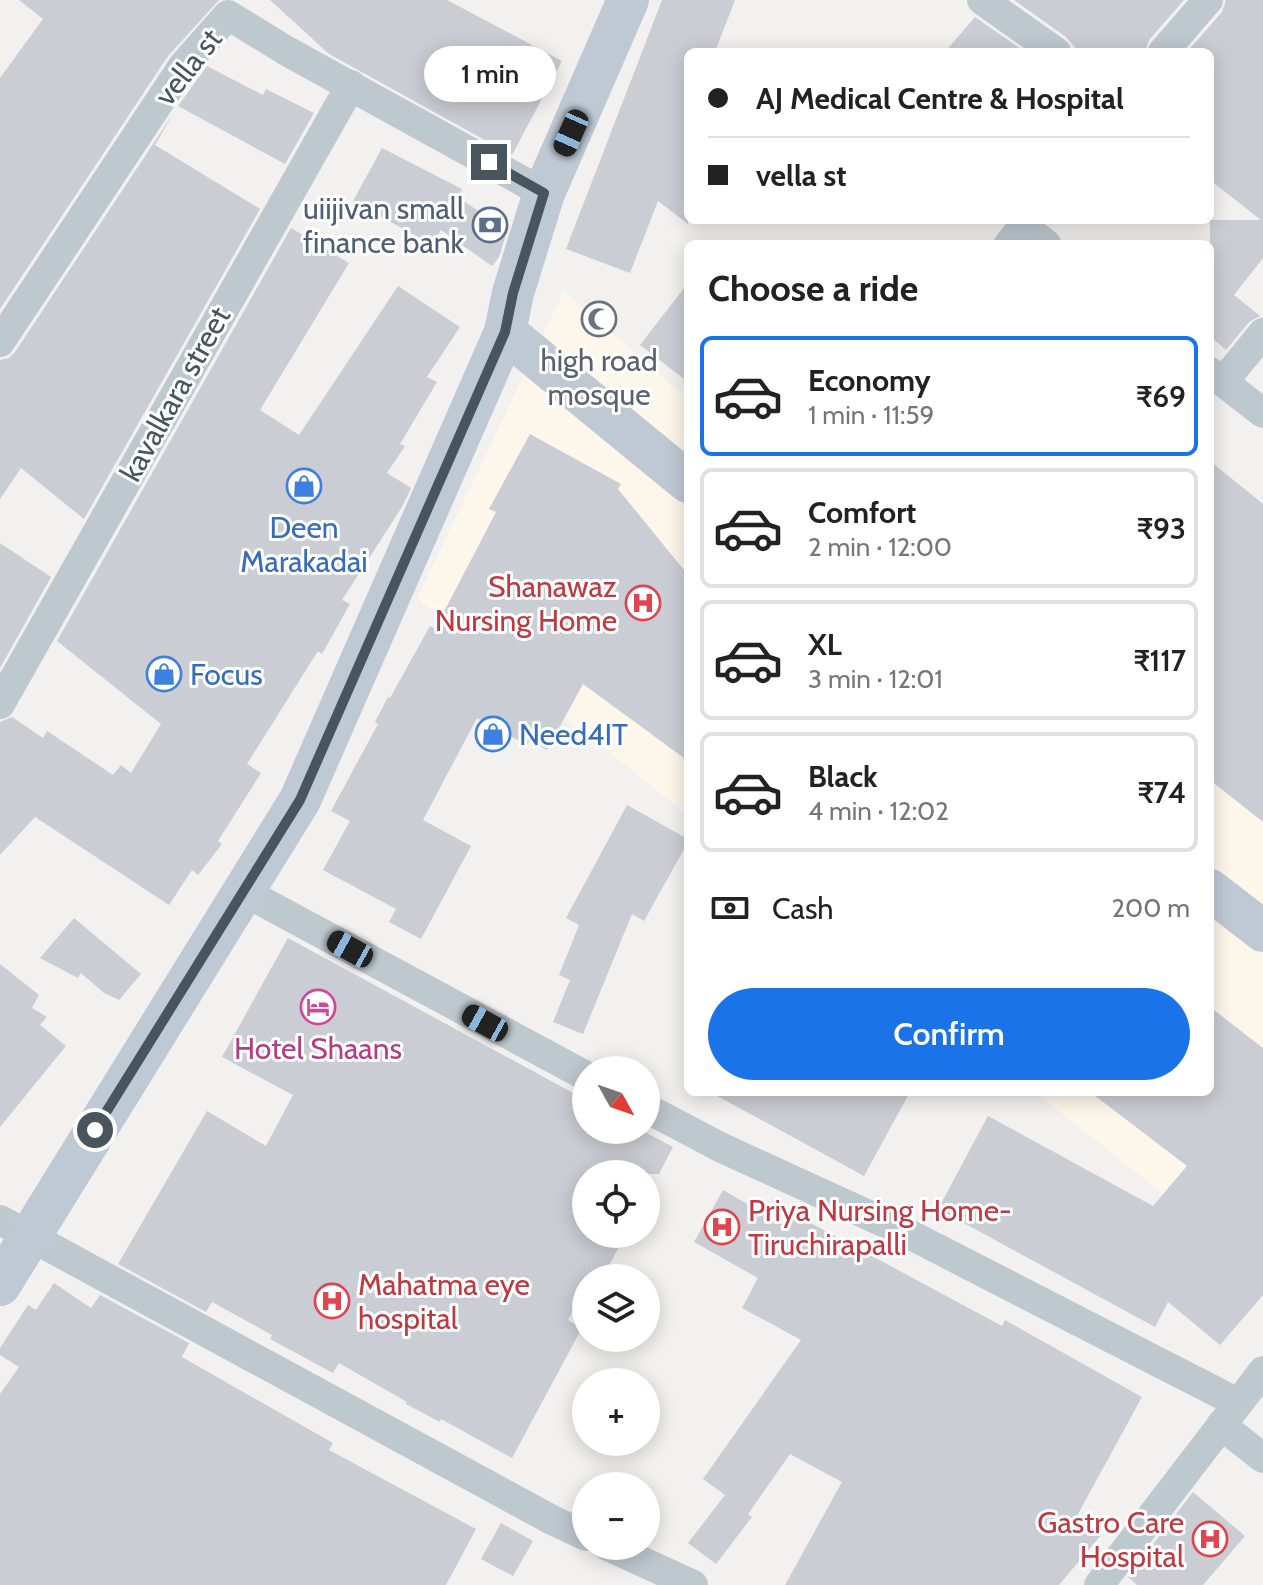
<!DOCTYPE html>
<meta charset="utf-8">
<style>
body{margin:0;font-family:Cabin,sans-serif;background:#f2f2f2;color:#222;height:100vh;display:flex;flex-direction:column;font-size:30px;white-space:nowrap}
*{box-sizing:border-box;margin:0}
p{font-size:26px;color:#767676}
.icon{flex:none;width:44px;height:44px;fill:none;stroke:currentColor;stroke-width:2;stroke-linecap:round;stroke-linejoin:round}
.map{position:relative;flex:1;overflow:hidden}
.details{position:absolute;left:684px;top:240px;width:530px;height:856px;display:flex;flex-direction:column;background:#fff;border-radius:12px;box-shadow:0 4px 20px #0003}
.details>*{flex:none}
.top-card{position:absolute;left:684px;top:48px;width:530px;height:176px;border-radius:12px;box-shadow:0 4px 20px #0003;display:grid;align-content:center;height:176px;padding:0 24px;background:#fff}
.needle{width:52px;rotate:130deg}
.buttons{position:absolute;left:572px;top:1056px;display:grid;gap:16px}
.buttons a{display:grid;place-items:center;width:88px;height:88px;border-radius:50%;background:#fff;box-shadow:0 4px 20px #0003;font-size:40px}
.end{position:absolute;width:36px;height:36px;margin:-18px;border:10px solid #48545e;background:#fff;box-shadow:0 0 0 4px #fff}
.from{border-radius:50%}
.bubble{position:absolute;height:56px;border-radius:28px;background:#fff;box-shadow:0 4px 20px #0003;font-size:26px;font-weight:600;line-height:56px;text-align:center}
.car{position:absolute;width:24px;height:48px;margin:-24px -12px;border-radius:10px;box-shadow:0 0 6px 2px #0007;background:linear-gradient(#222 24%,#8ab4d8 0 40%,#222 0 76%,#8ab4d8 0 86%,#222 0)}
.top-card b{display:flex;align-items:center;gap:28px;height:76px;font-size:30px}
.top-card b+b{border-top:2px solid #e0e0e0}
.top-card i{width:20px;height:20px;background:#222}
ul{padding:0;list-style:none}
li{display:flex;align-items:center;gap:24px;height:120px;margin:0 16px 12px;padding:0 8px;border:4px solid #e0e0e0;border-radius:12px}
li div{flex:1}
li b{display:block;font-size:30px}
li em{font-style:normal;font-weight:600}
li.selected{border-color:#1a73e8}
li>.icon{width:72px;height:72px;stroke-width:1.5}
h2{padding:0 24px;font-size:36px;line-height:96px}
.pay{display:flex;align-items:center;gap:20px;height:88px;padding:0 24px;font-size:30px}
.pay p{margin-inline-start:auto}
.primary-button{display:flex;gap:16px;margin-top:auto;padding:16px 24px}
.primary-button a{flex:1;height:92px;border-radius:48px;background:#1a73e8;color:#fff;font-size:32px;font-weight:600;line-height:92px;text-align:center}
.map>svg:first-child{display:block}
.commercial{fill:#fcf6eb}
.building{fill:#cacdd3}
.lines{fill:none;stroke-linecap:round;stroke-linejoin:round}
.street{stroke:#bec8cf;stroke-width:30}
.secondary{stroke:#bec9d4;stroke-width:42}
.route{stroke:#48545e;stroke-width:10}
.labels{text-anchor:middle;dominant-baseline:central;stroke-width:6;stroke-linejoin:round;paint-order:stroke}
.street-label{font-size:30px;fill:#48545e;stroke:#fff}
.service-label{font-size:30px;fill:#4e5e75;stroke:#fff;text-anchor:end}
.worship-label{font-size:30px;fill:#5b616d;stroke:#fff}
.shop-label{font-size:30px;fill:#366cbe;stroke:#fff;text-anchor:start}
.health-label{font-size:30px;fill:#be3a42;stroke:#fff;text-anchor:end}
.hotel-label{font-size:30px;fill:#b23c85;stroke:#fff}
</style>
<div class="map">
<svg width="1263" height="1585" viewBox="0 0 1263 1585">
<rect width="100%" height="100%" fill="#f3f0f0"/>
<g class="commercial">
<polygon points="564,291 688,399 688,815 417,599"/>
<polygon points="1210,640 1263,683 1263,1274 1035,1092 1210,1092"/>
</g>
<g class="building">
<polygon points="19,0 219,0 168,56 0,309 0,78 43,19"/>
<polygon points="270,0 447,0 562,61 512,155 329,54"/>
<polygon points="662,0 735,0 715,52 688,52 688,224 658,201 630,273 566,249"/>
<polygon points="1014,0 1184,0 1149,40 1145,52 1079,52 1066,37"/>
<polygon points="1226,0 1263,0 1263,258 1234,295 1260,316 1249,322 1226,350 1210,336 1210,220 1261,220 1210,180 1210,52 1187,52 1222,12"/>
<polygon points="975,17 1025,52 945,52"/>
<polygon points="207,66 263,95 266,89 314,113 285,164 178,106"/>
<polygon points="173,114 155,145 260,209 84,519 21,468 0,499 0,360 9,358 15,352"/>
<polygon points="382,148 462,189 458,197 507,231 499,257 492,266 441,230 432,245 353,201"/>
<polygon points="291,228 349,263 260,410 299,435 398,286 460,327 427,377 437,382 400,444 405,446 387,473 411,488 402,507 342,600 350,604 322,654 318,651 247,764 261,773 218,841 222,844 198,875 192,870 169,905 35,817 0,855 0,722 12,717 43,738 47,731 113,775 121,765 131,773 161,724 57,641"/>
<polygon points="688,283 688,382 640,345"/>
<polygon points="530,434 621,484 618,489 688,575 688,761 583,684 547,750 529,741 527,745 477,718 423,820 471,846 421,939 389,922 396,909 323,870 350,821 331,811 378,724 375,722 388,697 390,698 430,626 435,629 496,512 489,509"/>
<polygon points="1210,461 1263,504 1263,822 1210,780"/>
<polygon points="0,543 51,577 0,668"/>
<polygon points="627,805 688,839 688,842 644,921 632,914 583,1034 553,1022 570,980 559,975 579,925 566,918"/>
<polygon points="74,918 141,974 119,1000 104,993 81,973 78,978 40,958"/>
<polygon points="288,938 586,1100 586,1130 641,1130 673,1147 659,1174 586,1174 586,1234 626,1234 602,1278 586,1278 586,1286 568,1320 582,1328 512,1458 441,1419 440,1422 406,1404 407,1402 339,1363 333,1373 270,1339 272,1335 212,1302 206,1312 118,1264 207,1111 266,1146 293,1095 222,1057"/>
<polygon points="0,964 39,995 32,1008 47,1017 40,1025 66,1046 0,1127"/>
<polygon points="1210,1007 1263,1048 1263,1295 1220,1345 1168,1302 1155,1327 938,1209 988,1116 1153,1206 1187,1166 1090,1092 1210,1092"/>
<polygon points="710,1092 910,1092 864,1176"/>
<polygon points="723,1190 787,1227 794,1214 1002,1326 1005,1320 1142,1397 1078,1514 1102,1534 1059,1585 785,1585 842,1482 790,1454 748,1514 752,1517 716,1564 688,1543 725,1495 703,1479 801,1340 742,1308 758,1278 694,1242"/>
<polygon points="54,1283 91,1308 100,1295 189,1343 182,1357 333,1443 329,1450 476,1529 446,1585 0,1585 0,1394 19,1367 0,1355 0,1348 28,1305 36,1310"/>
<polygon points="1193,1492 1245,1536 1203,1585 1137,1585 1128,1577"/>
<polygon points="501,1523 533,1541 513,1576 481,1559"/>
</g>
<g class="lines">
<g class="street">
<polyline points="982,0 1056,52"/>
<polyline points="1163,52 1208,0"/>
<polyline points="1023,226 1046,244"/>
<polyline points="1009,244 1028,220"/>
<polyline points="0,342 183,66 228,15 285,50 544,193"/>
<polyline points="1210,372 1263,413"/>
<polyline points="1223,382 1263,333"/>
<polyline points="0,704 351,85"/>
<polyline points="243,891 586,1076"/>
<polyline points="646,1108 720,1147 903,1231 1238,1403"/>
<polyline points="0,1220 552,1520 586,1536"/>
<polyline points="1221,1425 1263,1458"/>
<polyline points="608,1546 693,1585"/>
<polyline points="1099,1585 1263,1371"/>
</g>
<g class="secondary">
<polyline points="505,332 688,482"/>
<polyline points="1210,890 1263,931"/>
<polyline points="0,1285 300,800 505,332 513,293 544,193 628,0"/>
</g>
</g>
<g class="lines">
<polyline class="route" points="95,1130 300,800 505,332 513,293 544,193 489,162"/>
</g>
<defs>
<g id="bank-ring" transform="scale(1.8)"><circle r="9.5" fill="#fff" stroke="#5c6f8a" stroke-width="1.5"/><path d="M-6-4H6V4H-6ZM0-2.3a2.3 2.3 0 1 0 0 4.6a2.3 2.3 0 1 0 0-4.6Z" fill="#5c6f8a"/></g>
<g id="mosque-ring" transform="scale(1.8)"><circle r="9.5" fill="#fff" stroke="#6b7280" stroke-width="1.5"/><path d="M3.5-4.9A6 6 0 1 0 3.5 4.9A5 5 0 1 1 3.5-4.9Z" fill="#6b7280"/></g>
<g id="shop-ring" transform="scale(1.8)"><circle r="9.5" fill="#fff" stroke="#3f7fe0" stroke-width="1.5"/><path d="M-5-2.5h2.3a2.7 3.5 0 0 1 5.4 0H5L5.5 6h-11ZM-1.5-2.5h3a1.5 2.3 0 0 0-3 0Z" fill="#3f7fe0"/></g>
<g id="hospital-ring" transform="scale(1.8)"><circle r="9.5" fill="#fff" stroke="#e0444e" stroke-width="1.5"/><path d="M-5-5h3v3.5h4V-5h3V5h-3V1.5h-4V5h-3Z" fill="#e0444e"/></g>
<g id="hotel-ring" transform="scale(1.8)"><circle r="9.5" fill="#fff" stroke="#d1479c" stroke-width="1.5"/><path d="M-6-4.5h1.5V1H6V5H4.5V3h-9V5H-6ZM-4 0a1.8 1.8 0 1 1 3.6 0ZM.5 0V-2.5h3Q6-2.5 6 0Z" fill="#d1479c"/></g>
</defs>
<g fill-rule="evenodd">
<use href="#bank-ring" x="490" y="225"/>
<use href="#mosque-ring" x="599" y="319"/>
<use href="#shop-ring" x="304" y="486"/>
<use href="#hospital-ring" x="643" y="603"/>
<use href="#shop-ring" x="164" y="674"/>
<use href="#shop-ring" x="493" y="734"/>
<use href="#hotel-ring" x="318" y="1007"/>
<use href="#hospital-ring" x="722" y="1227"/>
<use href="#hospital-ring" x="332" y="1301"/>
<use href="#hospital-ring" x="1210" y="1539"/>
</g>
<g class="labels">
<g class="street-label">
<text transform="translate(188 67) rotate(-52)">vella st</text>
<text transform="translate(175 394) rotate(-61)">kavalkara street</text>
</g>
<g class="service-label">
<text x="464" y="208">uiijivan small<tspan x="464" dy="34">finance bank</tspan></text>
</g>
<g class="worship-label">
<text x="599" y="360">high road<tspan x="599" dy="34">mosque</tspan></text>
</g>
<g class="shop-label">
<text x="304" y="527" text-anchor="middle">Deen<tspan x="304" dy="34">Marakadai</tspan></text>
<text x="190" y="674">Focus</text>
<text x="519" y="734">Need4IT</text>
</g>
<g class="health-label">
<text x="617" y="586">Shanawaz<tspan x="617" dy="34">Nursing Home</tspan></text>
<text x="748" y="1210" text-anchor="start">Priya Nursing Home-<tspan x="748" dy="34">Tiruchirapalli</tspan></text>
<text x="358" y="1284" text-anchor="start">Mahatma eye<tspan x="358" dy="34">hospital</tspan></text>
<text x="1184" y="1522">Gastro Care<tspan x="1184" dy="34">Hospital</tspan></text>
</g>
<g class="hotel-label">
<text x="318" y="1048">Hotel Shaans</text>
</g>
</g>
</svg>
<div class="buttons">
<a><svg class="needle" viewBox="-14 -14 28 28"><path d="M0-13l5 13h-10z" fill="#e53935"/><path d="M0 13l5-13h-10z" fill="#767676"/></svg></a>
<a><svg class="icon" aria-label="locate" viewBox="0 0 24 24"><circle cx="12" cy="12" r="6"/><path d="M12 2v4M12 18v4M2 12h4M18 12h4"/></svg></a>
<a><svg class="icon" aria-label="layers" viewBox="0 0 24 24"><path d="M12 4l9 5-9 5-9-5zM3 14l9 5 9-5"/></svg></a>
<a>+</a>
<a>−</a>
</div>
<i class="end from" style="left:95px;top:1130px"></i>
<i class="end" style="left:489px;top:162px"></i>
<div class="bubble" style="left:424px;top:46px;width:132px">1 min</div>
<i class="car" style="left:571px;top:133px;rotate:204deg"></i>
<i class="car" style="left:350px;top:949px;rotate:299deg"></i>
<i class="car" style="left:485px;top:1023px;rotate:299deg"></i>
<div class="top-card">
<b><i class="from"></i>AJ Medical Centre &amp; Hospital</b>
<b><i></i>vella st</b>
</div>
<section class="details">
<h2>Choose a ride</h2>
<ul>
<li class="selected"><svg class="icon" aria-label="car" viewBox="0 0 24 24"><path d="M5 17H2v-5l4-1 3-4h7l3 4 3 1v5h-3M9 17h6M6 11h13"/><circle cx="7" cy="17" r="2"/><circle cx="17" cy="17" r="2"/></svg><div><b>Economy</b><p>1 min · 11:59</p></div><em>₹69</em></li>
<li><svg class="icon" aria-label="car" viewBox="0 0 24 24"><path d="M5 17H2v-5l4-1 3-4h7l3 4 3 1v5h-3M9 17h6M6 11h13"/><circle cx="7" cy="17" r="2"/><circle cx="17" cy="17" r="2"/></svg><div><b>Comfort</b><p>2 min · 12:00</p></div><em>₹93</em></li>
<li><svg class="icon" aria-label="car" viewBox="0 0 24 24"><path d="M5 17H2v-5l4-1 3-4h7l3 4 3 1v5h-3M9 17h6M6 11h13"/><circle cx="7" cy="17" r="2"/><circle cx="17" cy="17" r="2"/></svg><div><b>XL</b><p>3 min · 12:01</p></div><em>₹117</em></li>
<li><svg class="icon" aria-label="car" viewBox="0 0 24 24"><path d="M5 17H2v-5l4-1 3-4h7l3 4 3 1v5h-3M9 17h6M6 11h13"/><circle cx="7" cy="17" r="2"/><circle cx="17" cy="17" r="2"/></svg><div><b>Black</b><p>4 min · 12:02</p></div><em>₹74</em></li>
</ul>
<div class="pay"><svg class="icon" aria-label="cash" viewBox="0 0 24 24"><path d="M3 7h18v10H3z"/><circle cx="12" cy="12" r="2"/></svg>Cash<p>200 m</p></div>
<div class="primary-button"><a>Confirm</a></div>
</section>
</div>
